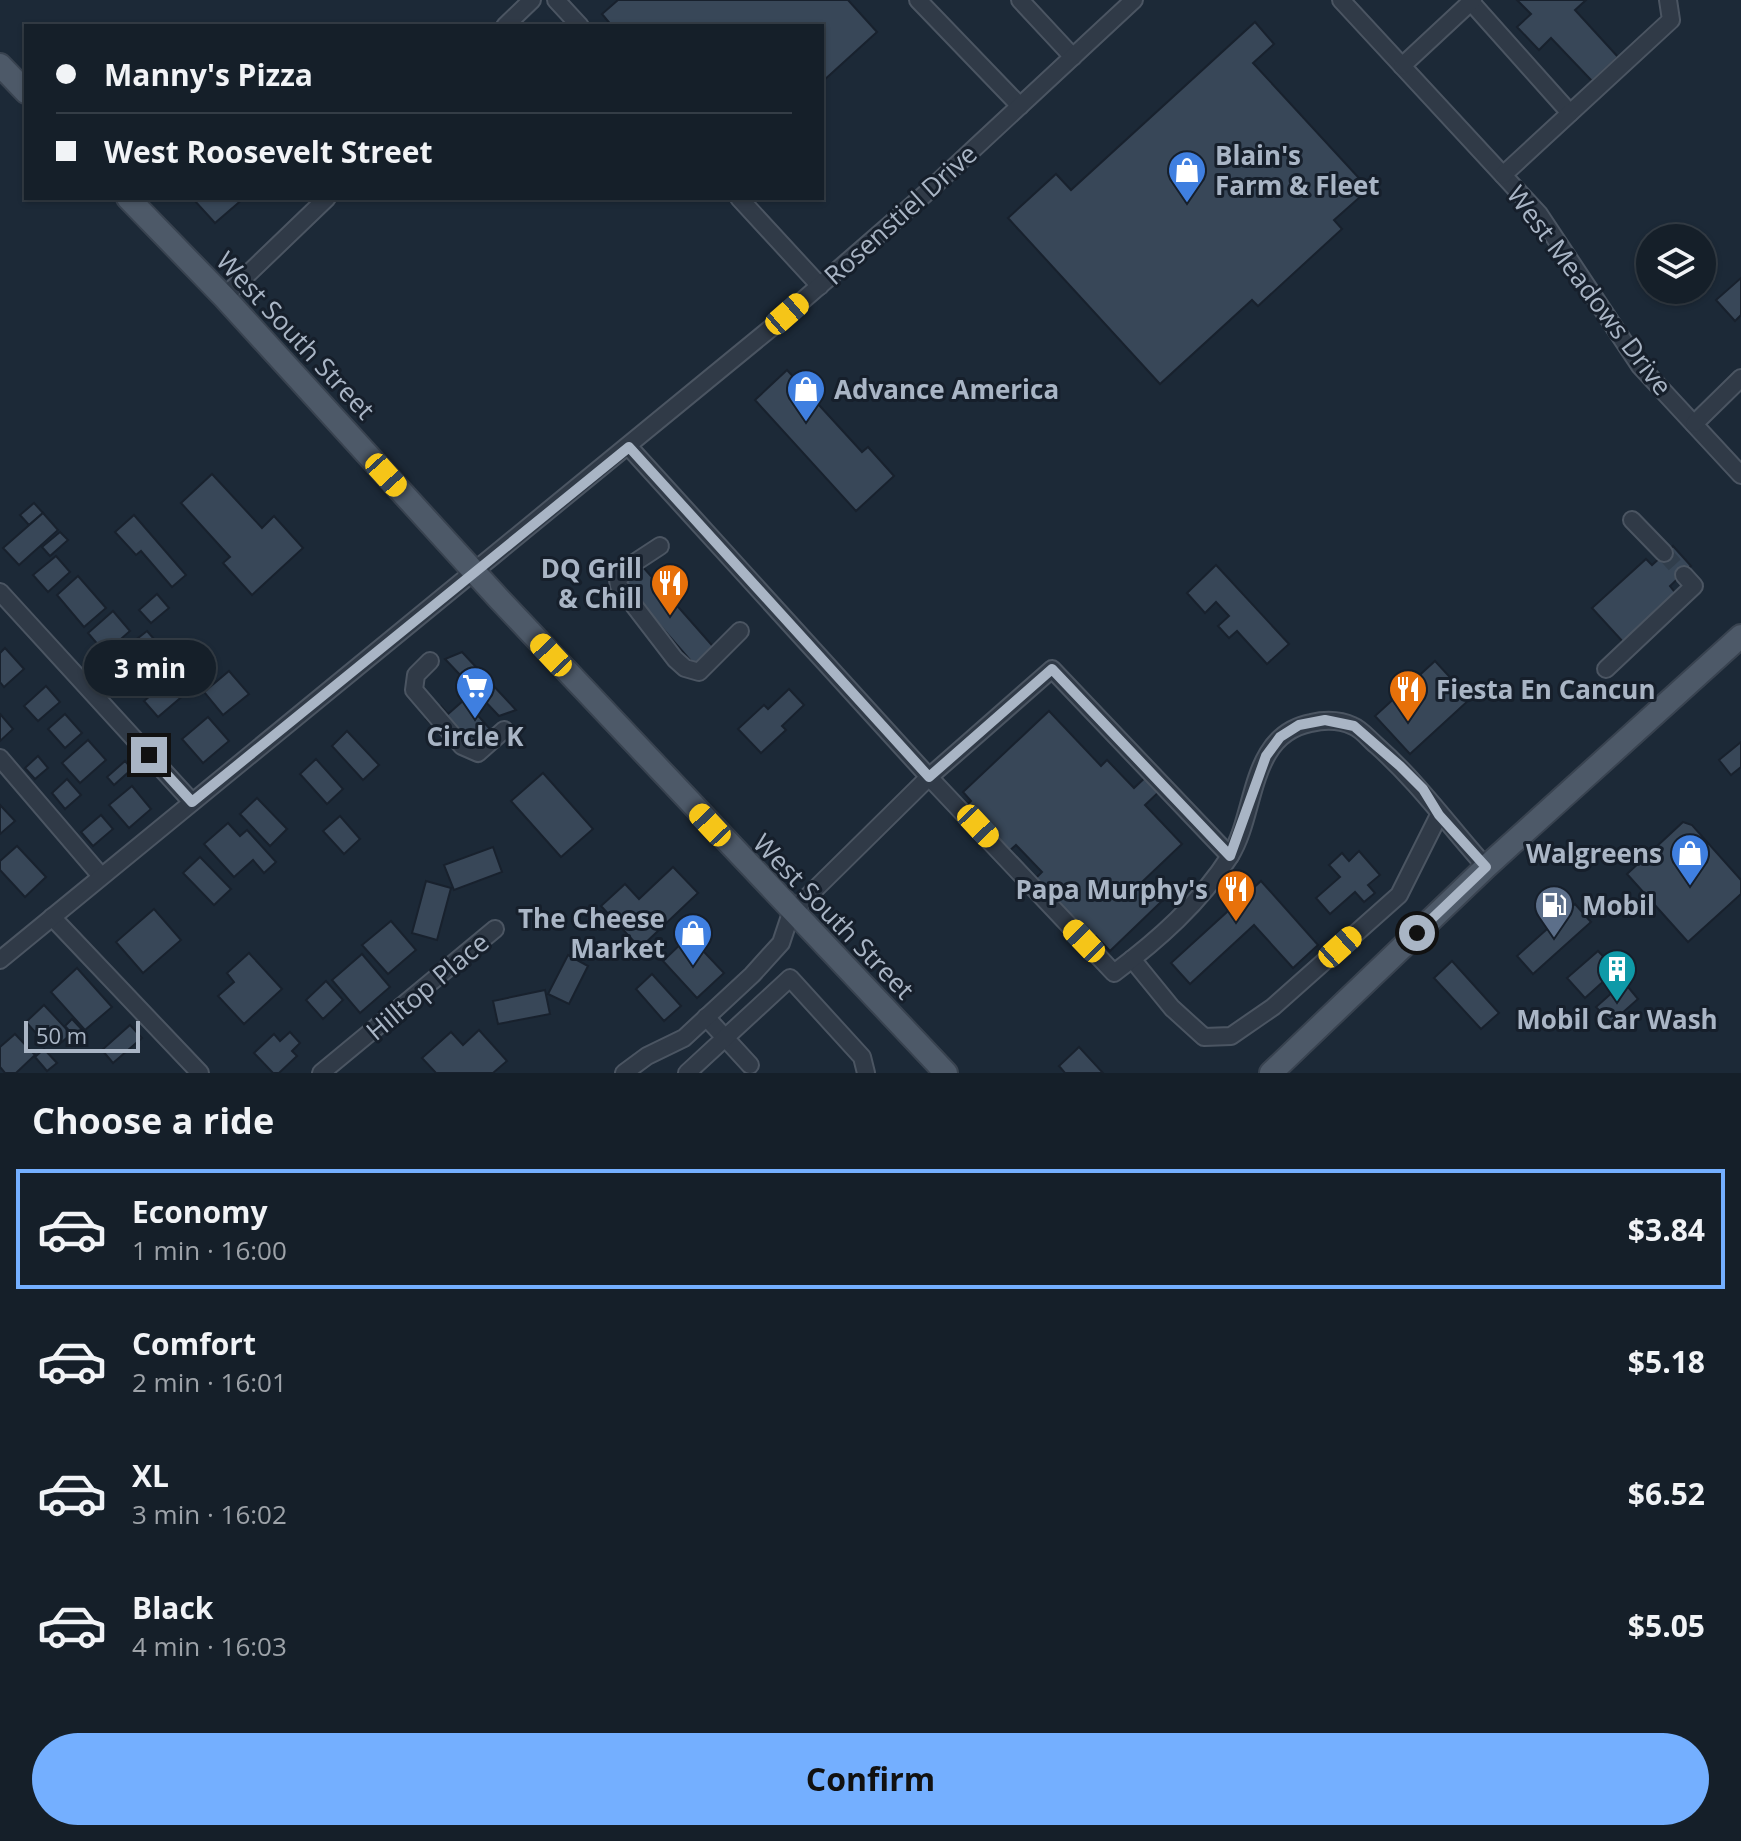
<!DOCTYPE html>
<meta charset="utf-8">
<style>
body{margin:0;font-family:"Open Sans",sans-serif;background:#222c35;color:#f1f3f6;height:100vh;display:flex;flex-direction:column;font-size:30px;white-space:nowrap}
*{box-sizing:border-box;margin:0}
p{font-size:26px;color:#9da2a8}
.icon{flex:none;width:44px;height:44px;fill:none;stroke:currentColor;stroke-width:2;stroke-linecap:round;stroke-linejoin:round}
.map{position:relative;height:1073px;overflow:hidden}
.panel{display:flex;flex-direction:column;background:#151f29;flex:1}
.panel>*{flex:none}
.top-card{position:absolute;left:24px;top:24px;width:800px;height:176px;border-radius:0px;box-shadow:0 2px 6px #0004,0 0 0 2px #343d46;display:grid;align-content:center;height:176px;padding:0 32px;background:#151f29}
.controls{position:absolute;left:1636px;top:224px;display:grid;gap:16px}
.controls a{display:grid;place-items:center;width:80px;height:80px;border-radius:50%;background:#151f29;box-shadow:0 2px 6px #0004,0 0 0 2px #343d46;font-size:40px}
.scale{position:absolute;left:24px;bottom:20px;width:116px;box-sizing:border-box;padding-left:8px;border:4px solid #a9b5c5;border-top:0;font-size:22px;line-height:28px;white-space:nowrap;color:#a9b5c5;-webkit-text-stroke:6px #161f2b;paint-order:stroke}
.end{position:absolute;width:36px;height:36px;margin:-18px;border:10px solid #a9b5c5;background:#111;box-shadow:0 0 0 4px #111}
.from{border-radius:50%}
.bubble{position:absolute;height:56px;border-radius:28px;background:#151f29;box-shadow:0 2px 6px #0004,0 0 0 2px #343d46;font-size:26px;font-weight:700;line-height:56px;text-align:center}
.car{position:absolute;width:24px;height:48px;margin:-24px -12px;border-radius:10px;box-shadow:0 0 6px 2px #0007;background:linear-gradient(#f5c518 24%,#345 0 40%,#f5c518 0 76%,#345 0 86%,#f5c518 0)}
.top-card b{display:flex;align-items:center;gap:28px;height:76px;font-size:30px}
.top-card b+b{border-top:2px solid #343d46}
.top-card i{width:20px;height:20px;background:#f1f3f6}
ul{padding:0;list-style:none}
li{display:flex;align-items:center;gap:24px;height:120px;margin:0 16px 12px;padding:0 16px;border:4px solid transparent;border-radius:0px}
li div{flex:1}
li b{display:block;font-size:30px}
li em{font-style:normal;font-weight:700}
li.on{border-color:#74afff}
li>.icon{width:72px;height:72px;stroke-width:1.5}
h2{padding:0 32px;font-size:36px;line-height:96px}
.primary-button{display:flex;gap:16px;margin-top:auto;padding:16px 32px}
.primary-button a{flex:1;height:92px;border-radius:48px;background:#74afff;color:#111;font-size:32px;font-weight:700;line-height:92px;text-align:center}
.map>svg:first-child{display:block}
.building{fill:#384758;stroke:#18212d;stroke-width:2}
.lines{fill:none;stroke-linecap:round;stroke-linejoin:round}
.minor-tunnel{stroke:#313e4c;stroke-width:16;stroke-dasharray:16 8;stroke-linecap:butt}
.minor-casing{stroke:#4b5562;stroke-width:20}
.major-casing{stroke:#394350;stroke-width:26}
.minor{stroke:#303a47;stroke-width:16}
.major{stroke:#4d5968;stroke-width:22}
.route{stroke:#a9b5c5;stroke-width:10}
.labels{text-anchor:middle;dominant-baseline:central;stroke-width:6;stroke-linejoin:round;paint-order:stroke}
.poi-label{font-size:26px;font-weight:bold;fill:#a9b5c5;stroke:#161f2b;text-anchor:start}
.street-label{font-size:26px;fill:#a9b5c5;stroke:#161f2b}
</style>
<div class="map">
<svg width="1741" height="1073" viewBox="0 0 1741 1073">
<rect width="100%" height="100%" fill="#1c2937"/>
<g class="building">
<polygon points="618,0 848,0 877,32 822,82 822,26 612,26 602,14"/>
<polygon points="1517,0 1586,0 1575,10 1618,57 1592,81 1551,38 1539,50 1517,27 1531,14"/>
<polygon points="1255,22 1274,44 1253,63 1369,189 1334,220 1342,229 1258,306 1252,300 1160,384 1008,218 1056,174 1071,190"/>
<polygon points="197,198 244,198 215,223 194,200"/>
<polygon points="1741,278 1741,315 1735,321 1716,300"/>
<polygon points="787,370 862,452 868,447 894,476 856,511 755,400"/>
<polygon points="212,474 262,528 274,516 303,548 252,595 223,563 230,557 181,503"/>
<polygon points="34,503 43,513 29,525 20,515"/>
<polygon points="43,513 58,530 19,565 3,548"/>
<polygon points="134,515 186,575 172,587 141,551 136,555 115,532"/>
<polygon points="60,532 68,540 50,556 42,547"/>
<polygon points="1673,546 1691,566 1670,586 1677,595 1624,643 1592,608 1646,559 1652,565"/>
<polygon points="56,556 70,572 48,592 33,575"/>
<polygon points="1216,565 1289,644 1267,664 1237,631 1229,638 1218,626 1229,616 1216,602 1205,613 1187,593"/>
<polygon points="643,567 717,651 697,668 624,584"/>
<polygon points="78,576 106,608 84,627 57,595"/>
<polygon points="157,594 169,608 151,623 139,610"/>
<polygon points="113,611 130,631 105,653 88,633"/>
<polygon points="147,631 154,639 141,651 133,642"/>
<polygon points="5,648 24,669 4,687 0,682 0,653"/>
<polygon points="136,650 153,671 137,685 119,664"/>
<polygon points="462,652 516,710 499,716 445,659"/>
<polygon points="1435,661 1470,699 1410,754 1375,716"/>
<polygon points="229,671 249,694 223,715 204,692"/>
<polygon points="179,672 192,688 158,717 144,701"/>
<polygon points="46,686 60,702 38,721 24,706"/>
<polygon points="789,689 804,705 782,726 786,730 761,753 738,729 764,705 768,709"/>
<polygon points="464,700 490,729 469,748 456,733 447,741 426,719 441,706 448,714"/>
<polygon points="1049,711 1101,766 1107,760 1134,788 1149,774 1163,788 1145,805 1182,844 1143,881 1162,901 1110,951 1096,936 1092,939 1035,879 1042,872 1016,845 1008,852 965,807 971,801 963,792"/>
<polygon points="0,714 13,729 0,741"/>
<polygon points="65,714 82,733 65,748 48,729"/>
<polygon points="208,717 229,741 203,763 182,739"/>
<polygon points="347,731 379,765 363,780 332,746"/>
<polygon points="88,740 106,760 80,783 62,763"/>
<polygon points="1741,742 1741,767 1731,775 1719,760"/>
<polygon points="38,756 48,768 35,779 25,768"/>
<polygon points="316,759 343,789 327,804 300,774"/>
<polygon points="125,761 132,769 114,785 107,777"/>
<polygon points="543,773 593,829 561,857 511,801"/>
<polygon points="67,779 81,795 65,809 52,793"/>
<polygon points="132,786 151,809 129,828 109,805"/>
<polygon points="257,798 287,829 270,846 240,814"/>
<polygon points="0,805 15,821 0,834"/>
<polygon points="101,815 113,829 93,846 81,832"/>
<polygon points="340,816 360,839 344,854 323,831"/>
<polygon points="1683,822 1692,825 1741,880 1741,894 1688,942 1627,874"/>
<polygon points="228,823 240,836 247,830 276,862 264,873 253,860 234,877 204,844"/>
<polygon points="17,846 46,877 25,897 0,870 0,861"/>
<polygon points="493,847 502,872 454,890 444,865"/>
<polygon points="1359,851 1380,875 1368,885 1375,893 1364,902 1355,892 1330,914 1316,898 1340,877 1329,865 1342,853 1349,861"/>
<polygon points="200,857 231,889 214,905 183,873"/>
<polygon points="673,867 698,893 640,948 601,906 625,884 639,899"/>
<polygon points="426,881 451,888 437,940 412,933"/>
<polygon points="1261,881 1318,945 1293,968 1254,925 1190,984 1171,963"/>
<polygon points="1575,904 1591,922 1533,974 1517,956"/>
<polygon points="154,909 181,940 143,973 116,942"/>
<polygon points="391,921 416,950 388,974 362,945"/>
<polygon points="689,936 724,973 697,998 663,961"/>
<polygon points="1598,951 1616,970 1585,998 1567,978"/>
<polygon points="249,953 282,989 244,1024 218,996 234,982 227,973"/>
<polygon points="362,954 390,987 360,1013 332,980"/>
<polygon points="568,955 588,966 569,1004 548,994"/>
<polygon points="1452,961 1499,1013 1481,1029 1434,978"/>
<polygon points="77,968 112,1007 85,1030 51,992"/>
<polygon points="652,974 681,1006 664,1021 636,989"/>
<polygon points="326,981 343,1000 323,1019 306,1000"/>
<polygon points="1624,982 1638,999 1611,1023 1596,1007"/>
<polygon points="545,990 550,1014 498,1024 493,1001"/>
<polygon points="44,1005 71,1034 62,1042 54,1034 44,1042 26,1022"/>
<polygon points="72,1019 87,1035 79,1042 65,1026"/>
<polygon points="130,1025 142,1038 113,1063 102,1050"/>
<polygon points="479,1030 507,1061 493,1073 436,1073 422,1058 451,1032 463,1045"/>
<polygon points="290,1032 300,1043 292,1051 297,1056 279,1073 273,1073 254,1053 274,1034 280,1041"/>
<polygon points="15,1034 35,1055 16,1073 5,1073 0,1067 0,1047"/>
<polygon points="1079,1047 1103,1073 1065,1073 1059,1066"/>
<polygon points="44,1049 57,1063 47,1071 35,1057"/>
</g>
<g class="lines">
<polyline class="minor-tunnel" points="1664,553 1684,575"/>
<g class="minor-casing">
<g id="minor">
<polyline points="556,0 580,26"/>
<polyline points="918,0 1020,106"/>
<polyline points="1020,0 1073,57"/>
<polyline points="1341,0 1539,214 1640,366 1741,475"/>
<polyline points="1471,2 1570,113"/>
<polyline points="505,26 532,0"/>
<polyline points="1402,66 1473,0"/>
<polyline points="1503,175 1671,20 1668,0"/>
<polyline points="739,198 820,286"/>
<polyline points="224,297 327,198"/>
<polyline points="1694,424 1741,378"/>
<polyline points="629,447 929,777 1052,669 1230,856"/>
<polyline points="1632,520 1664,553"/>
<polyline points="660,546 628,567 618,580 619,586 675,659 685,668 699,672 740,631"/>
<polyline points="0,592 192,802"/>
<polyline points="430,661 416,675 414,690 462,746 478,753 504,730"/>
<polyline points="1606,669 1694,586 1684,575"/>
<polyline points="0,758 101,876"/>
<polyline points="52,917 200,1073"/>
<polyline points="1132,959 1172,1008 1204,1037 1231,1036 1273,1007 1399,895 1439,815"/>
<polyline points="0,960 771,328 924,195 1134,0"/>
<polyline points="706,1017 750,1065"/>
<polyline points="321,1073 495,929"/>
<path d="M624 1073 647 1056 684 1038 752 975 781 943 791 913 929 777 1114 973C1158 940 1200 903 1230 856 1257 813 1248 735 1311 723 1324 720 1340 720 1353 726 1361 729 1369 739 1376 745 1418 782 1449 826 1486 867"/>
<polyline points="687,1073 790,978 862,1057 866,1073"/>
</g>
</g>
<g class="major-casing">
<g id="major">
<polyline points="0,65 26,92"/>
<polyline points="128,198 224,297 500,600 946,1073"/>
<polyline points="1271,1073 1486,867 1741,636"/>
</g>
</g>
<use href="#minor" class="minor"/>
<use href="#major" class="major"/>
</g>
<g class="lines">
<polyline class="route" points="149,755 192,802 629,447 929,777 1052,669 1230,856 1266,756 1280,737 1299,725 1325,720 1354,726 1400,766 1423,789 1439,815 1486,867 1417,933"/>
</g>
<defs>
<g id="shop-pin" transform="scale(2)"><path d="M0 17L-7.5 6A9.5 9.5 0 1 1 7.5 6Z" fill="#3f7fe0" stroke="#161f2b"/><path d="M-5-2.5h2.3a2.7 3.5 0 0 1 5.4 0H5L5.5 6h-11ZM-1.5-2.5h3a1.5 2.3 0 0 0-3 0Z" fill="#fff"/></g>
<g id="restaurant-pin" transform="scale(2)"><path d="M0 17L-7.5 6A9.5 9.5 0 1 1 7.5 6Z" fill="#e8710a" stroke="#161f2b"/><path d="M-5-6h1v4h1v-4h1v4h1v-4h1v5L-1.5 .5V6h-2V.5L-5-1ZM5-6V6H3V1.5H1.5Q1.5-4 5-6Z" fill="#fff"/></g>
<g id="supermarket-pin" transform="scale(2)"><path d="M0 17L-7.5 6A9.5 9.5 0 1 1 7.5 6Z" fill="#3f7fe0" stroke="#161f2b"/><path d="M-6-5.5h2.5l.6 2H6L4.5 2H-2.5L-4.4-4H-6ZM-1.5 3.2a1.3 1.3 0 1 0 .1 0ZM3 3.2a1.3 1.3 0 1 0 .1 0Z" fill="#fff"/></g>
<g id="fuel-pin" transform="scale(2)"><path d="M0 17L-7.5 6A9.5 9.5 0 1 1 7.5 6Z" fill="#5c6f8a" stroke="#161f2b"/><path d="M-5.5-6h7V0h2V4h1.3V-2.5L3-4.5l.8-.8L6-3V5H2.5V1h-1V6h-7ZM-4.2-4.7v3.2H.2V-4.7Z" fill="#fff"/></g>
<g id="building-pin" transform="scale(2)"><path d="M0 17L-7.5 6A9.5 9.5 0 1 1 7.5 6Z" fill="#0f9aa8" stroke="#161f2b"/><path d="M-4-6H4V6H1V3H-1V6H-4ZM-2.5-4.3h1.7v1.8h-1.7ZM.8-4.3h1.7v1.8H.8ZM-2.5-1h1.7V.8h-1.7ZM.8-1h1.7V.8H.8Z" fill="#fff"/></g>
</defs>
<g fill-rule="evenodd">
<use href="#shop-pin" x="1187" y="170"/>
<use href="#shop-pin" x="806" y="389"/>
<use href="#restaurant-pin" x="670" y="583"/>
<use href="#supermarket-pin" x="475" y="686"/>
<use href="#restaurant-pin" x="1408" y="689"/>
<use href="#shop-pin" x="1690" y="853"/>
<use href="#restaurant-pin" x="1236" y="889"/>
<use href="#fuel-pin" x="1554" y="905"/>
<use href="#shop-pin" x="693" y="933"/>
<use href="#building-pin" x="1617" y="969"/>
</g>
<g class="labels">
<g class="poi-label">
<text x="1215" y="155">Blain's<tspan x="1215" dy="30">Farm &amp; Fleet</tspan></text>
<text x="834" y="389">Advance America</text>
<text x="642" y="568" text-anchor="end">DQ Grill<tspan x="642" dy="30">&amp; Chill</tspan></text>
<text x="1436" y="689">Fiesta En Cancun</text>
<text x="475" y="736" text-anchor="middle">Circle K</text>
<text x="1662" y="853" text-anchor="end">Walgreens</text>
<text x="1208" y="889" text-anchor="end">Papa Murphy's</text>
<text x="1582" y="905">Mobil</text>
<text x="665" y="918" text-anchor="end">The Cheese<tspan x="665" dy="30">Market</tspan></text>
<text x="1617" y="1019" text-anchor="middle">Mobil Car Wash</text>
</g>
<g class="street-label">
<text transform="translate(900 214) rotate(-42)">Rosenstiel Drive</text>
<text transform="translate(1590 290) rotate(53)">West Meadows Drive</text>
<text transform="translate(296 335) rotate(47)">West South Street</text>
<text transform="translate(834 916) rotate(46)">West South Street</text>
<text transform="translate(427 986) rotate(-40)">Hilltop Place</text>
</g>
</g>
</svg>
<div class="controls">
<a><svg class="icon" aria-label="layers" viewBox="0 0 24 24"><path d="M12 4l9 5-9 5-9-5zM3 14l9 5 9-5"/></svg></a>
</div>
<div class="scale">50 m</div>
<i class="end from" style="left:1417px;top:933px"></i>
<i class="end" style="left:149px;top:755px"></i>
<div class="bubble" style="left:84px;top:640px;width:132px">3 min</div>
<i class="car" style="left:787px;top:314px;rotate:49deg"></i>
<i class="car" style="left:386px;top:475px;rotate:138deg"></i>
<i class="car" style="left:551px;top:655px;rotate:317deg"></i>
<i class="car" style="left:710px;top:825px;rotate:317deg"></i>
<i class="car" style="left:978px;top:826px;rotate:137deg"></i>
<i class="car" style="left:1084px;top:941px;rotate:316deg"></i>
<i class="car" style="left:1340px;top:947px;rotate:48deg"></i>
<div class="top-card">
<b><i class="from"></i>Manny's Pizza</b>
<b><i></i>West Roosevelt Street</b>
</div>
</div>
<section class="panel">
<h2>Choose a ride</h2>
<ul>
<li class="on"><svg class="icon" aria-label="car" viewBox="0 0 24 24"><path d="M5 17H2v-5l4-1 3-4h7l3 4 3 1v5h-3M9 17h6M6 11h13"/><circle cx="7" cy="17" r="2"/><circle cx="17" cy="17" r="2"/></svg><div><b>Economy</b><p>1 min · 16:00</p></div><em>$3.84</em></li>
<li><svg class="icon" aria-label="car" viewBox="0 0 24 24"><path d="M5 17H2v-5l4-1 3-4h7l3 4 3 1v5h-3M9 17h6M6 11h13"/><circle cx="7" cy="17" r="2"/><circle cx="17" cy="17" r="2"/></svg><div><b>Comfort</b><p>2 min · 16:01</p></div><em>$5.18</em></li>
<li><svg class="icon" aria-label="car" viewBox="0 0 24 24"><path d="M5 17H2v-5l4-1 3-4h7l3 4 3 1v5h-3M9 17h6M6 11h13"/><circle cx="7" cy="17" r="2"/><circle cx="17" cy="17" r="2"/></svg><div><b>XL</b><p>3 min · 16:02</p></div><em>$6.52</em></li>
<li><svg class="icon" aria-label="car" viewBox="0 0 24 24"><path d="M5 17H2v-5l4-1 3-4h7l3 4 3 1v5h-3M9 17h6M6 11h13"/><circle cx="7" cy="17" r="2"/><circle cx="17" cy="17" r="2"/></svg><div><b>Black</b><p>4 min · 16:03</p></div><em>$5.05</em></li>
</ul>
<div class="primary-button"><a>Confirm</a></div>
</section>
